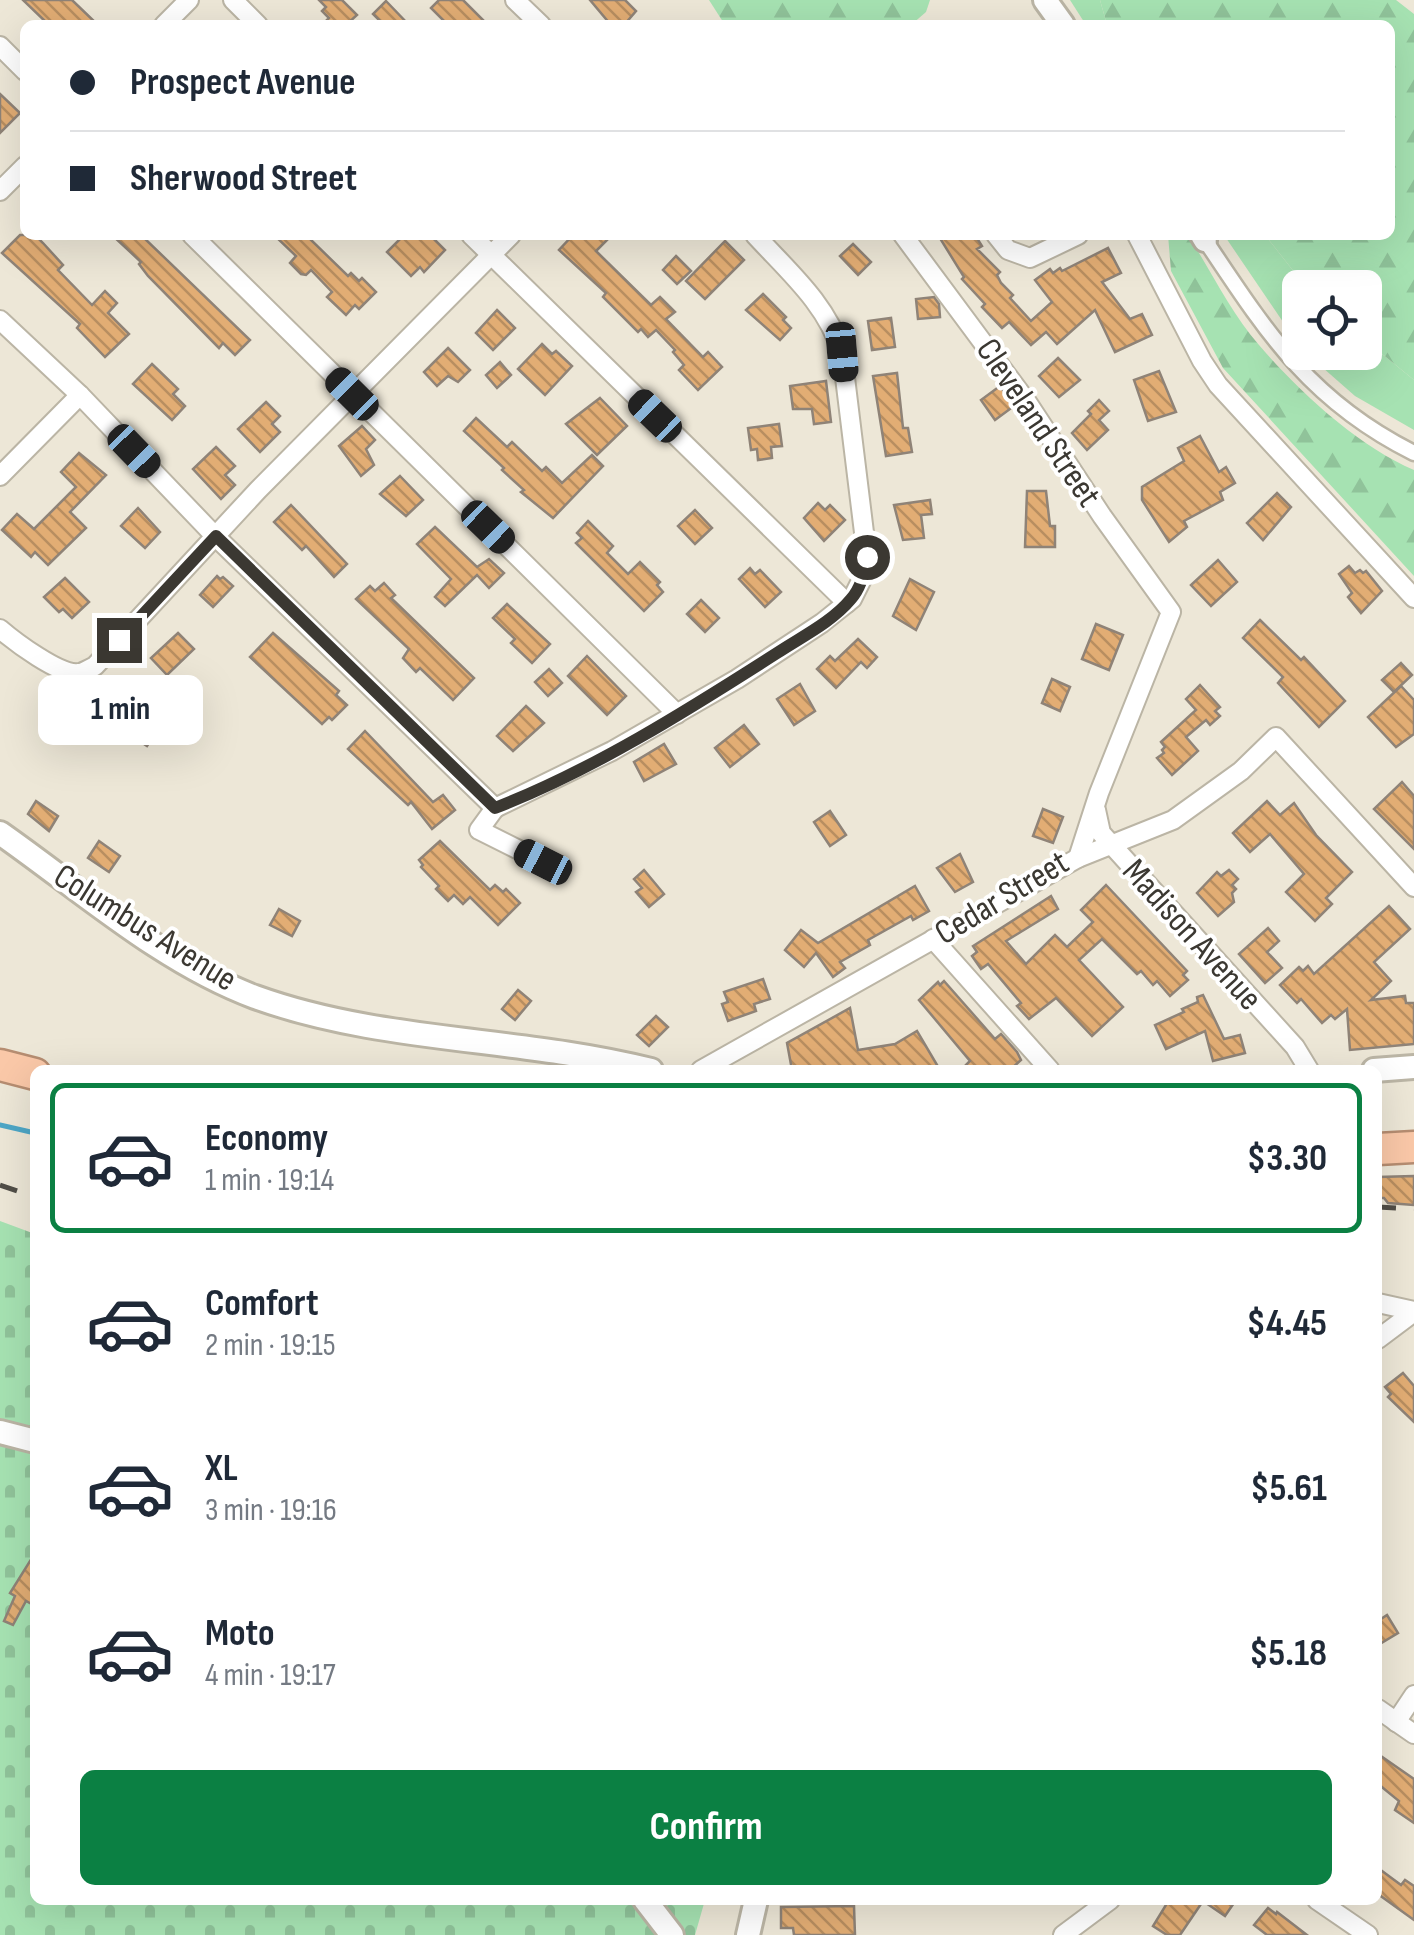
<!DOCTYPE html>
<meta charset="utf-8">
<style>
body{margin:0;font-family:"Sofia Sans Condensed",sans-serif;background:#f2f2f3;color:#1f2937;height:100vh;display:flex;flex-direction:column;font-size:38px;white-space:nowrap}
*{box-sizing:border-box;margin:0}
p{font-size:32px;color:#747a83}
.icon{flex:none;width:55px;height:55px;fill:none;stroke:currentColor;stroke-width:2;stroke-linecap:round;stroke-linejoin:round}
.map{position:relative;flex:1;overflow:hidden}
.details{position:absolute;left:30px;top:1065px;width:1352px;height:840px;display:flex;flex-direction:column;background:#fff;border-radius:15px;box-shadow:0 10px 40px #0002}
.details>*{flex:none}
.top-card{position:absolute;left:20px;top:20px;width:1375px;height:220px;border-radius:15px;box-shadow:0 10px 40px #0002;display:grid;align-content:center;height:220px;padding:0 50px;background:#fff}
.buttons{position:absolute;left:1282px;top:270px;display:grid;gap:20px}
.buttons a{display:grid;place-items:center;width:100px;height:100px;border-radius:15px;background:#fff;box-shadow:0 10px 40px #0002;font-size:50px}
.end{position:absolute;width:45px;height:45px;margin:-22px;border:12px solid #3b3832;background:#fff;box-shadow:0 0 0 5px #fff}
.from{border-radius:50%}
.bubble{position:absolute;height:70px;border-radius:15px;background:#fff;box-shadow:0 10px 40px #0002;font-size:32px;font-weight:700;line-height:70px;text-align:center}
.car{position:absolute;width:30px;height:60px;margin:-30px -15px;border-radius:12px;box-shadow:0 0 8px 2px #0007;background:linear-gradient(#222 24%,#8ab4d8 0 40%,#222 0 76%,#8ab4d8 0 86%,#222 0)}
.top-card b{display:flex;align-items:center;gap:35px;height:95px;font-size:38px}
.top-card b+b{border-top:2px solid #e0e1e3}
.top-card i{width:25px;height:25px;background:#1f2937}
ul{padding:18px 0 0;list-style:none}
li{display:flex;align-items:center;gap:30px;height:150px;margin:0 20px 15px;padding:0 30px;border:5px solid transparent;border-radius:15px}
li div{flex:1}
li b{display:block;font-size:38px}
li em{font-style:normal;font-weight:700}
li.selected{border-color:#0b8043}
li>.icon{width:90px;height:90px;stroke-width:1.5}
.cta{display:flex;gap:20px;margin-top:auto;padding:20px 50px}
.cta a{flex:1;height:115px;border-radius:15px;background:#0b8043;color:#fff;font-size:40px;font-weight:700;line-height:115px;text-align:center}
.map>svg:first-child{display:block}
.grass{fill:#a6e2b2}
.forest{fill:url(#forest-firs)}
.cemetery{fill:url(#cemetery-stones)}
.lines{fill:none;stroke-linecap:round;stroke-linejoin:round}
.stream{stroke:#4ea7c7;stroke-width:5}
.building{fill:url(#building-back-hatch);stroke:#8f8377;stroke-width:2.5}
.pedestrian-casing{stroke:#bbb5a5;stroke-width:19}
.minor-casing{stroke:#bbb5a5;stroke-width:22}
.tertiary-casing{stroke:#bbb5a5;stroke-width:28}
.trunk-casing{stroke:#b68d71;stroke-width:35}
.pedestrian{stroke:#fff;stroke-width:14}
.minor{stroke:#fff;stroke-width:18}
.tertiary{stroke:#fff;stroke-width:22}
.trunk{stroke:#fac8a8;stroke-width:30}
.rail{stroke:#514e47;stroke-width:5;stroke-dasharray:18 18;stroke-linecap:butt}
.route{stroke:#3b3832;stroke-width:12}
.labels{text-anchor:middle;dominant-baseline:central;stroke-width:8;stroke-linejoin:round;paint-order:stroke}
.street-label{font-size:35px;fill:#3b3832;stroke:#fff}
</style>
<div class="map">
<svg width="1414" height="1935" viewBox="0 0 1414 1935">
<defs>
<pattern id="forest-firs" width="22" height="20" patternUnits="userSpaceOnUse" patternTransform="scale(2.5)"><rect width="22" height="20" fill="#a6e2b2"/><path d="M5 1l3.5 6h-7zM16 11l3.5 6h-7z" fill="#90c39a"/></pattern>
<pattern id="cemetery-stones" width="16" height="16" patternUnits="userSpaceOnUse" patternTransform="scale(2.5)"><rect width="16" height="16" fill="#a6e2b2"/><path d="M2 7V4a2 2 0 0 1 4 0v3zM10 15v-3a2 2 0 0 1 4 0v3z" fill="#90c39a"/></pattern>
<pattern id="building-back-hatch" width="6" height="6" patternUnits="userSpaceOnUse" patternTransform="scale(2.5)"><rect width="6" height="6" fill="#e2ad74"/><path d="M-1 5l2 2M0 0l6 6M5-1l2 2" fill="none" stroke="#b88e60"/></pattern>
</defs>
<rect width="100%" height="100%" fill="#ede7d7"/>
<g class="grass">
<polygon points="1070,0 1100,0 1107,25 1086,25"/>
<polygon points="1224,235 1265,235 1306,287 1300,288 1300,347"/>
<polygon points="1365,340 1414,380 1414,430 1355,396 1306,353 1365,352"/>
</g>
<g class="forest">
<polygon points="709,0 930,0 926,12 911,25 725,25"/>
<polygon points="1100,0 1396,0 1414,14 1414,380 1365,340 1365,288 1306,287 1265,235 1390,235 1390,25 1107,25"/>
<path d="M1168 235H1188C1211 271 1231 313 1259 345 1298 391 1359 447 1414 470V576L1223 368 1171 271Z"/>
</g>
<polygon class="cemetery" points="0,1221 35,1234 35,1900 705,1900 695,1935 0,1935"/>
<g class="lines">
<polyline class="stream" points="0,1125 35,1133"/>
</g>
<g class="building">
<polygon points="23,0 72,0 98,25 49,25"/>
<polygon points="319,0 342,0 357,15 346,25 322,25 329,18 322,11 326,7"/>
<polygon points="439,0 463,0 488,25 448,25 431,8"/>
<polygon points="590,0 625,0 636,11 624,25 611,25"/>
<polygon points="386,1 409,25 384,25 373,14"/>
<polygon points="0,94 20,113 0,133"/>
<polygon points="20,235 35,235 43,243 63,265 58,270 92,305 105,291 117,303 108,313 129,334 105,357 77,328 80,324 2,253"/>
<polygon points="112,235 141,235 250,340 235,355 223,343 219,348 148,276 139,264 141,262"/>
<polygon points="274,235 306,235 348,276 351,273 359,281 362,278 376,292 359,309 355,305 346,315 327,297 332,292 311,270 306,275 301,274 290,263 296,256"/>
<polygon points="404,235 430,235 445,250 424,272 420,267 411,276 387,252"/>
<polygon points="573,235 612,235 596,251 651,305 660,297 675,312 666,319 703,357 708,352 722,367 698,390 679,370 684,365 673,352 675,350 656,330 648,337 641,329 638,332 603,297 606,293 559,250"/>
<polygon points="938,235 975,235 982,246 977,249 1000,272 997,275 1001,283 1013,295 1010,298 1031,321 1052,302 1035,280 1050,269 1053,273 1060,268 1062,271 1108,248 1121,273 1102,282 1130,319 1142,314 1152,335 1115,352 1095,310 1057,344 1046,332 1031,345 1009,322 1002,328 982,307 985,304 962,279 964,277"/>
<polygon points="725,241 744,260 705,299 686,281"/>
<polygon points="853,244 871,262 858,275 840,256"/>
<polygon points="676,256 691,271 677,284 663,270"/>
<polygon points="763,294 786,317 783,320 791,328 780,340 746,310"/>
<polygon points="934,297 939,304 940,317 918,319 916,299"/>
<polygon points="497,310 515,328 493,350 476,333"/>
<polygon points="891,318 895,347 872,350 868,321"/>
<polygon points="542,344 552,354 556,351 572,366 545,395 518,369"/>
<polygon points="448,348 470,370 458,382 448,376 437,386 424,372"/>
<polygon points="1058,358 1080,380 1059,397 1039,376"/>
<polygon points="500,362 511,375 497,388 486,375"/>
<polygon points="152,364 178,389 173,394 185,406 172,420 133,384"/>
<polygon points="1159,371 1176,412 1148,421 1134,380"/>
<polygon points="897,373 903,428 908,428 912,452 886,456 873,376"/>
<polygon points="826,381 831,422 814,424 812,409 793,409 790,386"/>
<polygon points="1000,386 1014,406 995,420 981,400"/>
<polygon points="600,398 627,426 597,455 566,424"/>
<polygon points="1099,400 1109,411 1099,420 1108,430 1087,450 1072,433 1091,414 1088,411"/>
<polygon points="266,402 280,416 272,424 280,432 260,452 238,429"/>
<polygon points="476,418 507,447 512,442 542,471 546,467 562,483 592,455 603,466 553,518 521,492 524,490 502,470 504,468 464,431"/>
<polygon points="779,424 782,446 771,447 772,458 758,460 757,449 751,450 748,428"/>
<polygon points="362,426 375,440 366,449 374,465 361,476 339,446"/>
<polygon points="1200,436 1219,472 1226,467 1235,483 1220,492 1223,500 1184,521 1187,527 1169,542 1142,500 1142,487 1184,461 1178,448"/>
<polygon points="216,447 235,466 225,475 235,485 221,499 193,469"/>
<polygon points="79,453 106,475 70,512 86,528 48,565 35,552 31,557 2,530 17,514 34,529 76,487 61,472"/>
<polygon points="400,476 423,500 406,516 380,494"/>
<polygon points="1027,491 1046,491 1050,526 1055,526 1055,547 1025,547"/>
<polygon points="1277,493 1291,507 1263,540 1247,523"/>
<polygon points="930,500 932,514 921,515 924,538 903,540 894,505"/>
<polygon points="818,503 825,510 830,505 845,520 824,541 804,518"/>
<polygon points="291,505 347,564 334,577 306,546 302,550 274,522"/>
<polygon points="138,508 160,532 145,548 121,526"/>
<polygon points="695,510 712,528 695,544 678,526"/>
<polygon points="588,521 613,546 607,553 628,574 640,562 660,582 657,585 663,592 644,611 576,543 582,538 577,533"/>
<polygon points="435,527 477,567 489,559 504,573 489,588 477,575 445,606 435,597 451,579 417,544"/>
<polygon points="1218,560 1237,582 1211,606 1191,585"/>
<polygon points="1349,566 1355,573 1360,570 1363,573 1366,571 1382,591 1361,613 1348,597 1352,593 1339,574"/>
<polygon points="750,568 755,574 760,570 781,592 765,607 739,579"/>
<polygon points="217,576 220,579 223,577 233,586 213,607 200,595"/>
<polygon points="65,578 89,602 72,618 63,609 59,612 44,597"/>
<polygon points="910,579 934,592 916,630 893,616"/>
<polygon points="384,583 395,595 391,598 474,678 453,700 420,668 416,672 403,658 409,649 356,599 370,586 375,591"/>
<polygon points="701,600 719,618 705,632 687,614"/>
<polygon points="507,604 550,644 532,663 511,643 515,639 493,618"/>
<polygon points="1260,620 1301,660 1304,657 1345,701 1319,727 1278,683 1283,677 1243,638"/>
<polygon points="1096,624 1123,635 1109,670 1082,659"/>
<polygon points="178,633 194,649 167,675 151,658"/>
<polygon points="273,633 339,691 336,695 347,705 332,720 329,717 322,724 250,657"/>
<polygon points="858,639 877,657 867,668 861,662 836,688 817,669 830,656 835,661"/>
<polygon points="587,656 626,696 607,715 568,676"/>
<polygon points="1401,663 1412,675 1394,692 1382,680"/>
<polygon points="549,669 562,683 548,696 535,682"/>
<polygon points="1052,679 1070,687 1060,711 1042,703"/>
<polygon points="800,684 815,711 794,725 777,699"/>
<polygon points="1200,685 1220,707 1215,711 1220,716 1210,725 1206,720 1186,737 1198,751 1172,775 1157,758 1164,753 1162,750 1165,747 1161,742 1196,710 1186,699"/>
<polygon points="1401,686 1414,700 1414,734 1396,747 1368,717"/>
<polygon points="153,700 170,712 147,746 129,734"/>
<polygon points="526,706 544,723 513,751 497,736"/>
<polygon points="744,725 759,744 730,767 715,748"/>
<polygon points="365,731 433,802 443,795 455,810 432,829 411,802 408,805 348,749"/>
<polygon points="664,744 676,764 644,781 634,762"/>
<polygon points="1402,782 1414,796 1414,849 1374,809"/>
<polygon points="36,801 58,816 49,831 28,814"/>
<polygon points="1267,801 1280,815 1294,803 1316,835 1352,872 1326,898 1332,904 1315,921 1286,892 1304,874 1270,834 1250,852 1233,833"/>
<polygon points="1043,809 1063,817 1053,843 1033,836"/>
<polygon points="830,811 846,835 830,846 814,822"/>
<polygon points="99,841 120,856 109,872 88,858"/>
<polygon points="440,841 490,890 495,885 503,892 506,889 520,903 498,925 470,897 463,904 454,895 448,901 436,889 439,886 421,867 423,865 419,860"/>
<polygon points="960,854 973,882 955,892 937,868"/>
<polygon points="644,870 664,894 649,907 636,892 642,888 634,879"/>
<polygon points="1229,870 1238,879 1232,885 1236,889 1232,893 1234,902 1218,916 1197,893 1217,872 1221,876"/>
<polygon points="1106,885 1187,971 1183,975 1188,980 1170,996 1157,981 1153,985 1141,971 1137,974 1102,939 1079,960 1123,1007 1092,1036 1056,998 1029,1019 1017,1006 1021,1003 988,964 981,969 972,956 977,952 973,946 1051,896 1058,909 1006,941 1026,964 1055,935 1067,947 1093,922 1081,910"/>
<polygon points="915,886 929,911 913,920 911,916 868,940 870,945 840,962 845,968 833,977 816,953 804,967 785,950 801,930 818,943"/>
<polygon points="1389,906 1410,929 1374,962 1391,981 1371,1000 1405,996 1406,1003 1414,1003 1414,1044 1350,1050 1347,1009 1335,1019 1331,1015 1322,1023 1301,999 1297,1003 1280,985 1299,967 1303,971 1308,966 1314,974"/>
<polygon points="279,909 300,921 292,936 270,925"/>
<polygon points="1268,928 1279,941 1267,952 1282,968 1265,983 1239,954"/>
<polygon points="763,979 770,999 754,1004 756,1011 728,1021 722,1004 728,1002 724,992"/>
<polygon points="944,981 995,1039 1001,1034 1017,1052 1021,1060 1010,1070 961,1070 970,1061 919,1000 938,982 940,985"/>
<polygon points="518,990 531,1001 515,1020 502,1009"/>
<polygon points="1203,995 1224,1039 1240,1035 1245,1053 1213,1061 1205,1031 1166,1049 1155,1025 1184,1012 1182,1009 1198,1002 1197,997"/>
<polygon points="850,1008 858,1050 895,1044 917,1031 940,1070 792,1070 787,1043"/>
<polygon points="656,1016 668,1027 649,1046 637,1035"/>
<polygon points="1414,1176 1414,1205 1388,1203 1384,1198 1378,1198 1378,1177"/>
<polygon points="1403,1373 1414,1386 1414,1422 1388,1397 1391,1394 1385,1387"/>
<polygon points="35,1553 35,1606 26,1601 13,1625 4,1621 15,1596 10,1593"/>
<polygon points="1387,1615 1398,1633 1378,1645 1378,1621"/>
<polygon points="1378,1754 1414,1779 1414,1823 1395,1810 1399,1801 1378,1784"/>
<polygon points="1378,1868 1401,1885 1405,1880 1414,1886 1414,1920 1378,1894"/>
<polygon points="1169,1900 1236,1900 1225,1916 1203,1901 1180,1935 1167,1935 1153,1926"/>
<polygon points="854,1906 855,1935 794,1935 793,1928 781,1928 781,1907"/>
<polygon points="1268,1908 1276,1914 1277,1912 1307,1935 1267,1935 1254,1925"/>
</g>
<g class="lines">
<g class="pedestrian-casing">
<path id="pedestrian" d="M1205 240C1267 333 1310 401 1414 453"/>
</g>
<g class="minor-casing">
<g id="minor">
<polyline points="233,0 258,25"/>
<polyline points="515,0 541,25"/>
<polyline points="164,25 189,0"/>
<polyline points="0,46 25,71"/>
<polyline points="0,191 25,166"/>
<polyline points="192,235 677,714"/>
<polyline points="471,235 847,603"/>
<polyline points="903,235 1027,402 1102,516 1171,612 1099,793 1078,858"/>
<polyline points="996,235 1008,250 1030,258 1078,235"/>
<polyline points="1137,235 1202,361 1218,385 1414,598"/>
<polyline points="0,320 80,395 215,536 495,808"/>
<polyline points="0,476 80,395"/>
<path d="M0 629C14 641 60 676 79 673 82 673 93 667 95 666L258 490 511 235"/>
<path d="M495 808 612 751 737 679 822 623 852 599 864 575 867 557 842 353C827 304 788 271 755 235"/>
<polyline points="495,808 479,830 543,862"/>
<polyline points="1096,810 1101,833 1295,1047 1309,1070"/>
<polyline points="933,939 1050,1070"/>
<polyline points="701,1070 1078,858 1173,820 1241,771 1276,737 1414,887"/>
<polyline points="1378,1303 1414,1311"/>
<polyline points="1378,1339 1414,1312"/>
<polyline points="1378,1709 1414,1734"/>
<polyline points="1396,1722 1414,1695"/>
<polyline points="1317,1900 1368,1935"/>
<polyline points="1063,1935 1110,1900"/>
</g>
</g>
<g class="tertiary-casing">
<g id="tertiary">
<polyline points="1045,0 1063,25"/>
<polyline points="1202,235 1205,240"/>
<path d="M0 833C80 889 163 963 255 997 382 1043 521 1037 651 1070"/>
<polyline points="1374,1070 1414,1067"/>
<polyline points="0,1432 35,1441"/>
<polyline points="645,1900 672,1935"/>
<polyline points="748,1935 756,1900"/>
</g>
</g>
<g class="trunk-casing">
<g id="trunk">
<polyline points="0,1065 35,1074"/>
<polyline points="1378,1149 1414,1147"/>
</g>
</g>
<use href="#pedestrian" class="pedestrian"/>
<use href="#minor" class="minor"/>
<use href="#tertiary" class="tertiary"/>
<use href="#trunk" class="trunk"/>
<g class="rail">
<polyline points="0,1185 35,1197"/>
<polyline points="1378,1207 1414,1209"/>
</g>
</g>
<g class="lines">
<path class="route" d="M119 640 216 536 495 808C593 770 688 710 777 653 801 637 832 622 851 599 861 588 865 571 867 557"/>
</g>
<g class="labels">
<g class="street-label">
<text transform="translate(1038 423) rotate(56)">Cleveland Street</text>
<text transform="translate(1002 898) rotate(-31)">Cedar Street</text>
<text transform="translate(145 928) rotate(32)">Columbus Avenue</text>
<text transform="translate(1192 935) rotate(48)">Madison Avenue</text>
</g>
</g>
</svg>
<div class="buttons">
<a><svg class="icon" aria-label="locate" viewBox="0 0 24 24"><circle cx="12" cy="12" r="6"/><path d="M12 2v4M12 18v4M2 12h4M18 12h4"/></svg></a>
</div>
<i class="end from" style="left:867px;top:557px"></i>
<i class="end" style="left:119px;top:640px"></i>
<div class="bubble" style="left:38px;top:675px;width:165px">1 min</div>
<i class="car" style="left:842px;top:352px;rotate:175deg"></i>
<i class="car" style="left:352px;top:394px;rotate:315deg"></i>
<i class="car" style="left:655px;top:416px;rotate:314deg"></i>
<i class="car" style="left:134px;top:451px;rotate:136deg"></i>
<i class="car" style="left:488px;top:527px;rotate:134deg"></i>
<i class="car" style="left:543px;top:862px;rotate:297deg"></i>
<div class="top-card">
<b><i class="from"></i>Prospect Avenue</b>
<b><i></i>Sherwood Street</b>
</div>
<section class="details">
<ul>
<li class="selected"><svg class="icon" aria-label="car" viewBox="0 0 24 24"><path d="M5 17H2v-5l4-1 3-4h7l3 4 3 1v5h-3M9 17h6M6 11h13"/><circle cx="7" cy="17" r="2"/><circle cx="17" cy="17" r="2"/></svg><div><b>Economy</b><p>1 min · 19:14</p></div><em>$3.30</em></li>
<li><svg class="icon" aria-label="car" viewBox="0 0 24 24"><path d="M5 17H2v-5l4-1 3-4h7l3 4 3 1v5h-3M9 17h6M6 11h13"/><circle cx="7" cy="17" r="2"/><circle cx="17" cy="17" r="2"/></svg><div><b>Comfort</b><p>2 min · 19:15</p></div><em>$4.45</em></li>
<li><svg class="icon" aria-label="car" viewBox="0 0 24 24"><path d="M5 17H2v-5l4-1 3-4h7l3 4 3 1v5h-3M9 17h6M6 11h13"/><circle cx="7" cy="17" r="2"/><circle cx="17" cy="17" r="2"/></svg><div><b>XL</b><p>3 min · 19:16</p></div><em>$5.61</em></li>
<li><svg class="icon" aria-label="car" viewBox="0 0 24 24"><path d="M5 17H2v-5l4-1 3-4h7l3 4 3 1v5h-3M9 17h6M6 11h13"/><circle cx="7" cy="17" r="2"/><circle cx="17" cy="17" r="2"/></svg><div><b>Moto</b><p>4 min · 19:17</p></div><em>$5.18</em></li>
</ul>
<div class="cta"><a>Confirm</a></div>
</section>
</div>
